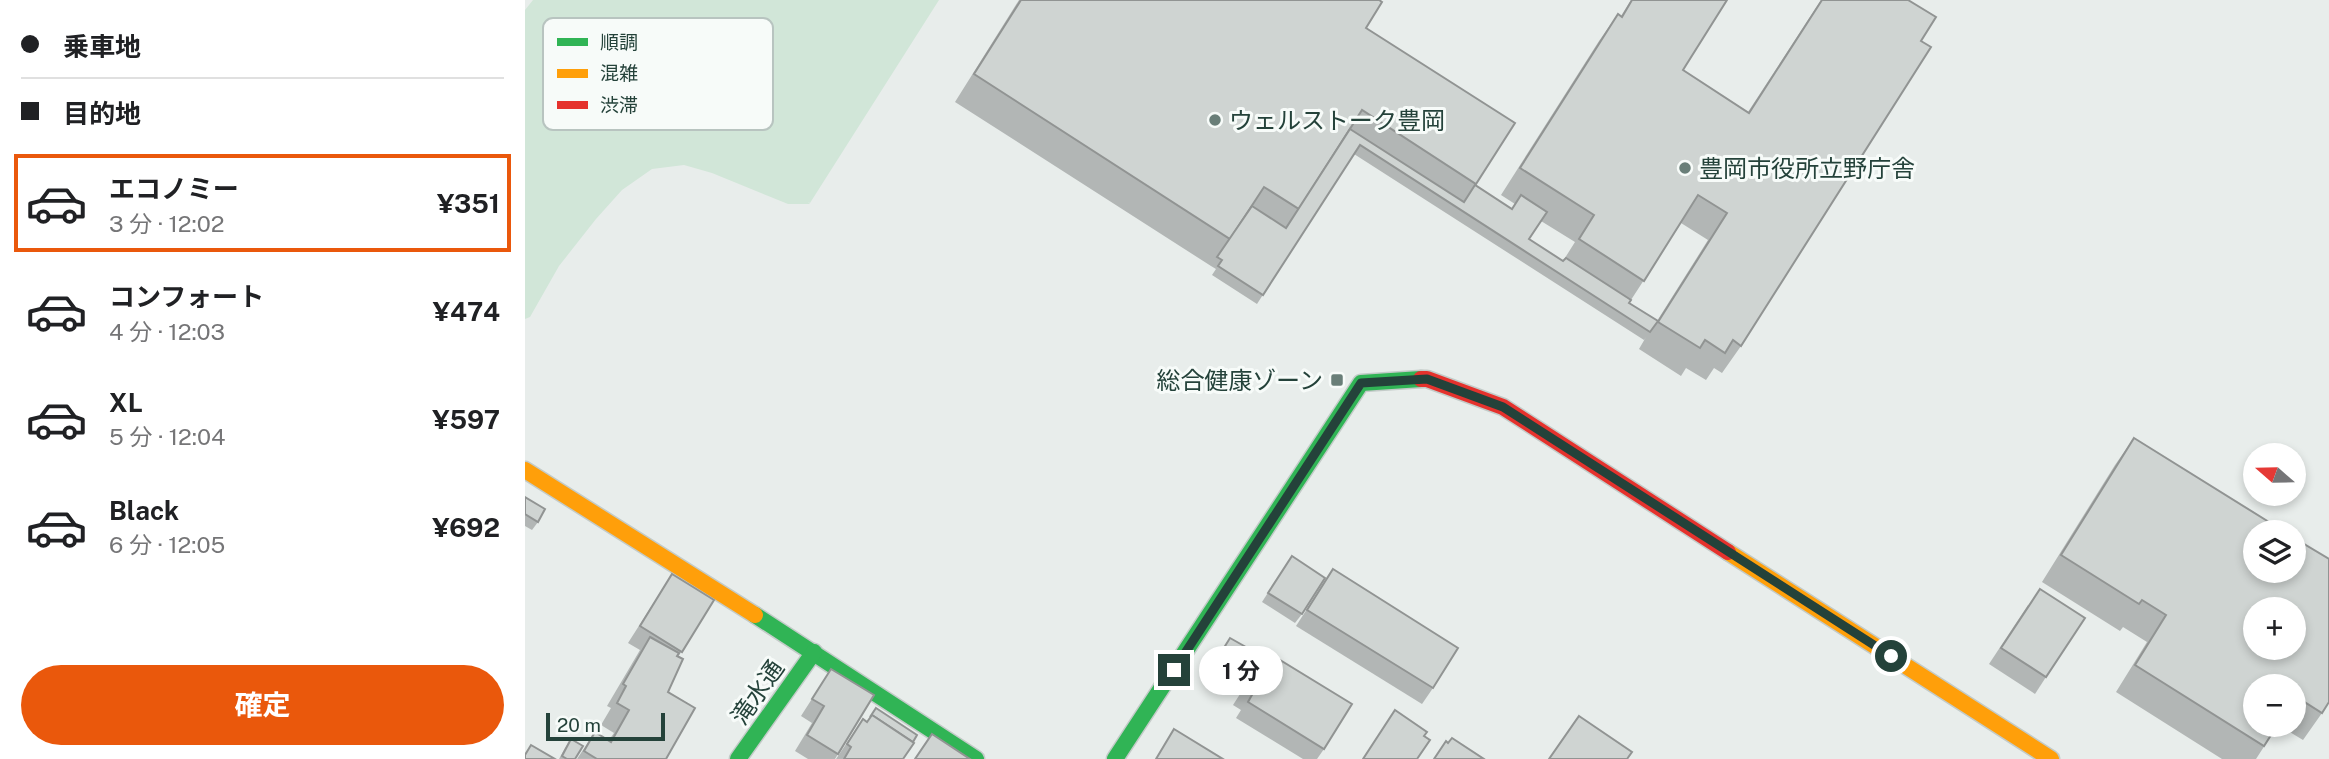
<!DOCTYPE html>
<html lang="ja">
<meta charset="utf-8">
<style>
body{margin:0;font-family:"Public Sans","Noto Sans JP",sans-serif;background:#f6f6f6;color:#202124;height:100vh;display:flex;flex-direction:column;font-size:26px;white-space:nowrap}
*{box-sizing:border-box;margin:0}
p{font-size:23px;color:#757577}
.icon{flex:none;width:38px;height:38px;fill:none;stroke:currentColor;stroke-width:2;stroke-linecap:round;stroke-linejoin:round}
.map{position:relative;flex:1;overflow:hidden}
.drawer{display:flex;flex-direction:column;background:#fff;width:525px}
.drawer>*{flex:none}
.top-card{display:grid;align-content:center;height:154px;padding:0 21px;background:#fff}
.needle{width:46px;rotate:290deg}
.fabs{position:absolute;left:1718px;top:443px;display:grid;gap:14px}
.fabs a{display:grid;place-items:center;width:63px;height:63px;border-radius:50%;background:#fff;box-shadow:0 4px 10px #0003;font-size:35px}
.scale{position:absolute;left:21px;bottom:18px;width:119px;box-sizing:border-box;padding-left:7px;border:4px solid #24423a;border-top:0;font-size:19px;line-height:24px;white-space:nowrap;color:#24423a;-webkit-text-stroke:5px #f7fbf9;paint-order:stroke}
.end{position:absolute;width:32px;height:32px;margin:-16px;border:9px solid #24423a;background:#fff;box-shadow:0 0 0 4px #fff}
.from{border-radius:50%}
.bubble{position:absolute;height:49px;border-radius:24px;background:#fff;box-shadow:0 4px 10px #0003;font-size:23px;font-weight:700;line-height:49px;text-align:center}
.top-card b{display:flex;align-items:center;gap:24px;height:66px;font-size:26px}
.top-card b+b{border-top:2px solid #e0e0e0}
.top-card i{width:18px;height:18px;background:#202124}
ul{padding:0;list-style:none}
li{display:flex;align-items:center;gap:21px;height:98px;margin:0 14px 10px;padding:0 7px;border:4px solid transparent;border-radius:0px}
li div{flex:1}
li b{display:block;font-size:26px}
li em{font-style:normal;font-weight:700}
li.on{border-color:#ea580c}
li>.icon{width:63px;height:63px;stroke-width:1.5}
.cta{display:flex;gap:14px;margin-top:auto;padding:14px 21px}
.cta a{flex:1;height:80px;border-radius:42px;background:#ea580c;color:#fff;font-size:28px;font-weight:700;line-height:80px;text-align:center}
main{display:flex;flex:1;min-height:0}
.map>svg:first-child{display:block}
.green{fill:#d1e6d8}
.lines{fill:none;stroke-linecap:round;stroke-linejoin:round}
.fast-casing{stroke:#c3cbc8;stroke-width:19}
.slow-casing{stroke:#c3cbc8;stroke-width:19}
.jam-casing{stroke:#c3cbc8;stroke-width:19}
.fast{stroke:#30b455;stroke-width:16}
.slow{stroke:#ff9f0a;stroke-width:16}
.jam{stroke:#e5322d;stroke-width:16}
.wall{fill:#b2b6b5;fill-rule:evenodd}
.building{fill:#cfd4d2;stroke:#919493;stroke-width:2;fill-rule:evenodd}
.route{stroke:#24423a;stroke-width:9}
.poi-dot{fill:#697e78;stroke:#f7fbf9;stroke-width:2.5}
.labels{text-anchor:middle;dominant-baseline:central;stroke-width:6;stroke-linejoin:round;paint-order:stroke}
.poi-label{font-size:24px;fill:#24423a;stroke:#f7fbf9;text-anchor:start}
.street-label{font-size:24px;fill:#24423a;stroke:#f7fbf9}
.key{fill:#f7fbf9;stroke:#b8c4c0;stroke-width:2}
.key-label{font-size:19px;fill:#24423a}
</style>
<main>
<section class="drawer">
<div class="top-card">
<b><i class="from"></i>乗車地</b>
<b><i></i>目的地</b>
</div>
<ul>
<li class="on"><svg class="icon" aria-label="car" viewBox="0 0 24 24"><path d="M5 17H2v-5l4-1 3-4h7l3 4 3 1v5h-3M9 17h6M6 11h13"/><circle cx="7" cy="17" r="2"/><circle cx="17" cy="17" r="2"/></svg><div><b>エコノミー</b><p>3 分 · 12:02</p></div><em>¥351</em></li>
<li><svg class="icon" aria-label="car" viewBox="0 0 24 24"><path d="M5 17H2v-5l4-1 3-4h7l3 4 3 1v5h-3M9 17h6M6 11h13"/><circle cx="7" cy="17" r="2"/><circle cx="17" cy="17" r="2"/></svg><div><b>コンフォート</b><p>4 分 · 12:03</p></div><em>¥474</em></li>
<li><svg class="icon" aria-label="car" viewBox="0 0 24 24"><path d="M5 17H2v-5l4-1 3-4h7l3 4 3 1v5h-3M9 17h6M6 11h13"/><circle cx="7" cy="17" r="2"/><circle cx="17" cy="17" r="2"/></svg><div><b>XL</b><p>5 分 · 12:04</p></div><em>¥597</em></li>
<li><svg class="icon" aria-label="car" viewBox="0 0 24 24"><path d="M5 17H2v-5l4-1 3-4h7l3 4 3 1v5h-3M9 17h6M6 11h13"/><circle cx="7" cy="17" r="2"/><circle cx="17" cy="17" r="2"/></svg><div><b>Black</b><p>6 分 · 12:05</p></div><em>¥692</em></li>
</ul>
<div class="cta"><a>確定</a></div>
</section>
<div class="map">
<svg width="1804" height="759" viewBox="0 0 1804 759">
<rect width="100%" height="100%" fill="#e8edeb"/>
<polygon class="green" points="8,0 414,0 285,203 283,202 285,204 263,204 187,173 159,165 127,169 97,190 71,219 34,266 5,317 0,319 0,10"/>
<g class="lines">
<g class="fast-casing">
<g id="fast">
<polyline points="230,615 451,759"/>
<polyline points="213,759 289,652"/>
<polyline points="590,759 836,383 896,379"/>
</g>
</g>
<g class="slow-casing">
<g id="slow">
<polyline points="0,470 230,615"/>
<polyline points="1203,552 1526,759"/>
</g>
</g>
<g class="jam-casing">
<polyline id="jam" points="896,379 902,379 978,407 1203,552"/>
</g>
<use href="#fast" class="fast"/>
<use href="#slow" class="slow"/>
<use href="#jam" class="jam"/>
</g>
<g class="wall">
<path d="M494 0H854L841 28 990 123 950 185 987 209 990 204 976 195 1074 41 1093 14 1096 16 1106 0H1202L1158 70 1223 112 1296 0H1383L1396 41 1216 346 1197 373 1189 368 1181 380 1161 368 1156 376 1114 349 1121 337 1119 340 829 154 732 304 687 275 691 269 686 266 430 102ZM1016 221 1050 242 1038 261 1004 239ZM1156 223 1183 240 1132 321 1104 303Z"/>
<path d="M1609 438 1797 713 1778 740 1753 725 1731 759H1697L1591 692 1622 642 1598 627 1595 631 1517 582 1590 465ZM1769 686V724H1731Z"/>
<polygon points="0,497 13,522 7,530 0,526"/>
<polygon points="761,565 777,614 770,623 737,602"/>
<polygon points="808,569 908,688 897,704 771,626"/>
<polygon points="147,574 189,600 153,657 143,692 141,759 52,759 70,732 84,740 89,733 76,725 86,708 82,706 115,650 103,643"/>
<polygon points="1503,605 1521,677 1510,694 1464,664"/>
<polygon points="705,638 719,665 713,674 691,660"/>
<polygon points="742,652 799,749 792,759 778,759 711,718 716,710 708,705"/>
<polygon points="306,669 313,754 310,759 283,759 270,751 287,723 276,716"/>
<polygon points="351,708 378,759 311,759 338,719 342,722"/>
<polygon points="46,739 50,759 34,759 40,748"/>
</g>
<g class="building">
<polygon points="496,0 854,0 857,2 841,28 990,123 951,184 837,110 774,209 739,187 705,239 449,74"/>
<polygon points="1107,0 1202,0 1158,70 1224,113 1297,0 1383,0 1411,17 1396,41 1406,47 1216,346 1208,340 1200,353 1180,340 1175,348 1133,322 1202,213 1173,195 1119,281 1054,239 1069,215 995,168 1093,14 1097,17"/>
<polygon points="825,129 939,202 950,185 987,209 996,195 1022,212 1004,239 1038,261 1041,258 1106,300 1104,303 1133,321 1125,332 835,145 738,295 693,266 697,260 692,257 727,206 761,228"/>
<path d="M1609 438 1760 532H1731V570H1769V538L1804 559V702L1797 713 1770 696 1769 698V686H1731V724H1753L1739 746 1610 665 1641 615 1617 600 1614 604 1536 555ZM1731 609H1769V648H1731Z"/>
<polygon points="0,497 20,509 13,522 0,514"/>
<polygon points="767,556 800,578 777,614 743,593"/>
<polygon points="808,569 933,648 908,688 782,610"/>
<polygon points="147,574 189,600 157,652 115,626"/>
<polygon points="1515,589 1560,618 1521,677 1476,648"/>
<polygon points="125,637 154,653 152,656 158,659 143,692 170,708 141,759 72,759 59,751 70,732 86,742 104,710 92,703 101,686 98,684"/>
<polygon points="705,638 728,651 719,665 697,651"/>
<polygon points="742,652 827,704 799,749 723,702 728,693 720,688"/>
<polygon points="306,669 349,695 313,754 282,735 299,706 287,699"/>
<polygon points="351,708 392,735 388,742 347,715 345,717"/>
<polygon points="870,710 902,732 899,736 905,740 892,759 838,759"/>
<polygon points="347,715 389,743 378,759 319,759 326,747 322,744 338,719 342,722"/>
<polygon points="1054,716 1107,752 1102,759 1024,759"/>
<polygon points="649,729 698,759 631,759"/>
<polygon points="407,734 445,759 390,759"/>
<polygon points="927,738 959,759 909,759 921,741 923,743"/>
<polygon points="46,739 58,746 50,759 42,759 37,756"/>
<polygon points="6,745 30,759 0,759 0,755"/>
</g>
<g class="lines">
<polyline class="route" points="649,670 836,383 902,379 978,407 1366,656"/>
</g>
<g class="poi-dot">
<circle cx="690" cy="120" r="7"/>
<circle cx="1160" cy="168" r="7"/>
<rect x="805" y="373" width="14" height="14" rx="3.5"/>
</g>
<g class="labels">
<g class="poi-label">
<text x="704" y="120">ウェルストーク豊岡</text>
<text x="1174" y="168">豊岡市役所立野庁舎</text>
<text x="798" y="380" text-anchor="end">総合健康ゾーン</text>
</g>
<g class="street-label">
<text transform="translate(232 692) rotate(-55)">滝水通</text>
</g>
</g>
<rect x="18" y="18" width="230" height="112" rx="10" class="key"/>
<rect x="32" y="38" width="31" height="8" fill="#30b455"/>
<rect x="32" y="69" width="31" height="9" fill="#ff9f0a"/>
<rect x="32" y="101" width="31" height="8" fill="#e5322d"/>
<g class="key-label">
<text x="75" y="49">順調</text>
<text x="75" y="80">混雑</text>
<text x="75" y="112">渋滞</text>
</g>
</svg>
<div class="fabs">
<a><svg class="needle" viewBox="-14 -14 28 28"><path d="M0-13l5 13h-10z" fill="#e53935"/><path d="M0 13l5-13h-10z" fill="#757577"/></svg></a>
<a><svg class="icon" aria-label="layers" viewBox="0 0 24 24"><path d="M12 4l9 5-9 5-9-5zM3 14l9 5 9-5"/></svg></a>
<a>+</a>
<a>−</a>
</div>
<div class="scale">20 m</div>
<i class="end from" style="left:1366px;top:656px"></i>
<i class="end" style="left:649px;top:670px"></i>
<div class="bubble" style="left:674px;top:646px;width:84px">1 分</div>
</div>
</main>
